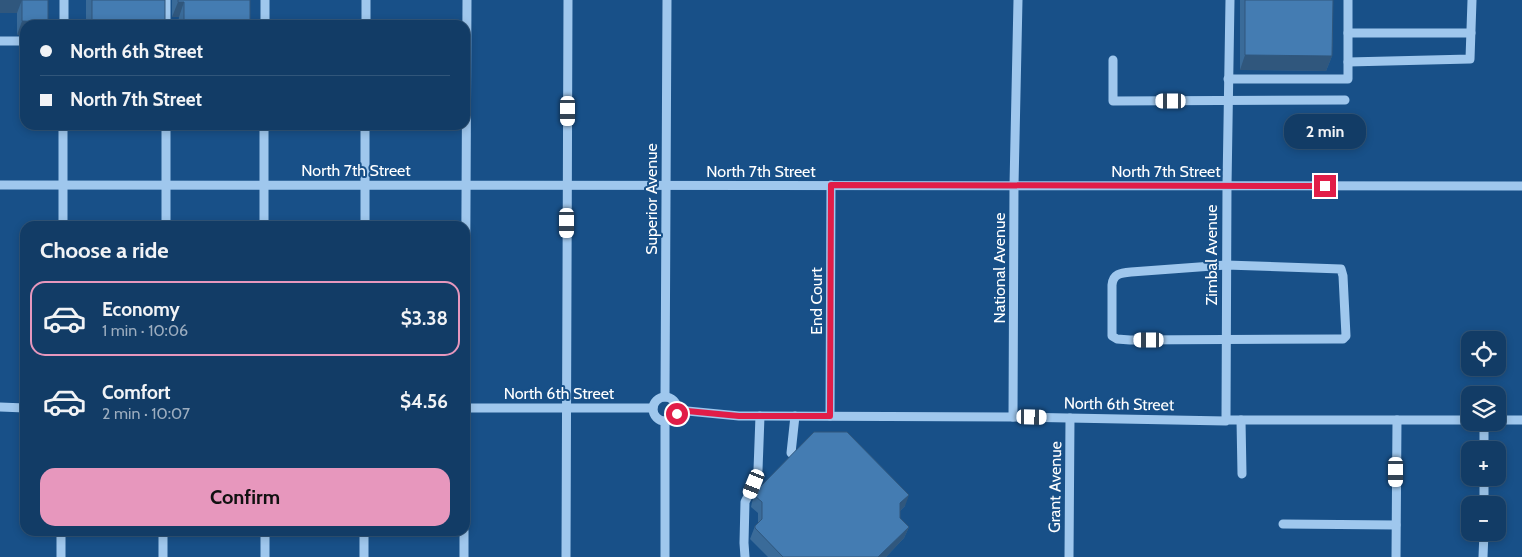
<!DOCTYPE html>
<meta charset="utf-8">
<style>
body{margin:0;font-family:Cabin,sans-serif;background:#1b436c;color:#f1f3f6;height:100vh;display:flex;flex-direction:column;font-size:19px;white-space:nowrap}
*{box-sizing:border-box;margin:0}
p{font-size:16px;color:#9cadbf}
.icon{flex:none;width:28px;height:28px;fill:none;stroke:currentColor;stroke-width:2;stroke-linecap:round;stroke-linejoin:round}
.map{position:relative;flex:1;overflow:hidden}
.panel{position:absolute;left:20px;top:221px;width:450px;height:315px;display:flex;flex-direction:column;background:#123c66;border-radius:15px;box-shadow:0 2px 8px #0003,0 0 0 1px #31567a}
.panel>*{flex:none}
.guide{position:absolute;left:20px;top:20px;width:450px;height:110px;border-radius:15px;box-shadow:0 2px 8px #0003,0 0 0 1px #31567a;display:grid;align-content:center;height:110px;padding:0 20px;background:#123c66}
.tools{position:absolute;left:1461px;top:331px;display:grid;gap:10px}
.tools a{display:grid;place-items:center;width:45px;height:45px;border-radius:10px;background:#123c66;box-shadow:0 2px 8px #0003,0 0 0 1px #31567a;font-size:25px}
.end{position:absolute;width:22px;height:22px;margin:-11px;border:6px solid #e11d48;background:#fff;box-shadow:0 0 0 2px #fff}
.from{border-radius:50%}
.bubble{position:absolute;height:35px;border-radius:15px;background:#123c66;box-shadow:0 2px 8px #0003,0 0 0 1px #31567a;font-size:16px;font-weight:700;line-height:35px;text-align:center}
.car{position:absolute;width:15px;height:30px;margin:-15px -8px;border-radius:6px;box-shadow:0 0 4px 1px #0007;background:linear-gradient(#fff 24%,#345 0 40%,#fff 0 76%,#345 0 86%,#fff 0)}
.guide b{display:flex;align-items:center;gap:18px;height:48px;font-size:19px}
.guide b+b{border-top:1px solid #31567a}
.guide i{width:12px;height:12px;background:#f1f3f6}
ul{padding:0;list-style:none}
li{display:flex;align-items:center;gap:15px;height:75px;margin:0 10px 8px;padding:0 10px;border:2px solid transparent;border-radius:15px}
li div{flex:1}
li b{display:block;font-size:19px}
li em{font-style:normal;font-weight:700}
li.current{border-color:#e797bd}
li>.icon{width:45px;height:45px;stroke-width:1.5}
h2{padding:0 20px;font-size:22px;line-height:60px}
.primary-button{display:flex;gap:10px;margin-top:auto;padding:10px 20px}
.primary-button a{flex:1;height:58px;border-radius:15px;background:#e797bd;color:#111;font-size:20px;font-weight:700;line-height:58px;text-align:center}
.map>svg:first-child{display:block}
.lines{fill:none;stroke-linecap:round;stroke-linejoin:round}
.minor{stroke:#9fc7ed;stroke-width:9}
.wall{fill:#3a6b99}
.shaded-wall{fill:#30577d}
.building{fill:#447cb2;stroke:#30577d}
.route{stroke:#e11d48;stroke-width:6}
.labels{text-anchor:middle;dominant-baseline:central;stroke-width:4;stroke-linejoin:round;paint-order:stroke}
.street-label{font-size:16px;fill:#fff;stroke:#185088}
</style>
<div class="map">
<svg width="1522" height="557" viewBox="0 0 1522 557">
<rect width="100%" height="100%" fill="#185088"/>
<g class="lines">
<g class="minor">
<polyline points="166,0 166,25"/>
<polyline points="64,25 64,0"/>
<polyline points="265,25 265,0"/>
<polyline points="366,25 366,0"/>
<polyline points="1348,33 1471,33"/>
<polyline points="0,41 25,41"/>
<polyline points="1113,60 1113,101 1345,100"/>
<polyline points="1348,62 1470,59 1472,0"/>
<polyline points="1228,79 1348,79 1348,0"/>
<polyline points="0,185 1522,186"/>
<polyline points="63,226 63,125"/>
<polyline points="166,226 166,125"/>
<polyline points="264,226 264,125"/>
<polyline points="365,226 365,125"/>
<path d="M1226 265 1341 269 1343 276 1346 336 1343 339H1335L1130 340 1117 339 1112 336V285C1113 274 1120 273 1131 272Z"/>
<circle cx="665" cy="409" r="12"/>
<polyline points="665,397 667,0"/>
<polyline points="0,407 25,408"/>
<polyline points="465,408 467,0"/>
<polyline points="465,408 653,408"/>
<polyline points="677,410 739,416 1013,417 1226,421 1226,420 1470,420"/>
<polyline points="830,416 831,185"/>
<polyline points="1013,417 1014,185 1018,0"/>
<polyline points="1226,420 1227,186 1230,0"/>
<polyline points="1241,420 1242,474"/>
<polyline points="1498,420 1522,420"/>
<polyline points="1484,450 1484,422"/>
<polyline points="791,453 795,416"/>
<polyline points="1484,505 1484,478"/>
<polyline points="1283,524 1396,525"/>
<polyline points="61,557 61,531"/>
<polyline points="163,557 163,531"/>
<polyline points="265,557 265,531"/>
<polyline points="364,557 364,531"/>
<polyline points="464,557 464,531"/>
<polyline points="566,557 568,0"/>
<polyline points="665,557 665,422"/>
<polyline points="745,557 744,543 745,502 754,484 758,470 760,416"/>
<polyline points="1069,557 1070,418"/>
<polyline points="1396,557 1397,420"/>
<polyline points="1483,557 1484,532"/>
</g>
</g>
<g class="wall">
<polygon points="0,0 48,0 25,25 25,35 17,35 17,13 0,13"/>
<rect x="86" y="0" width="79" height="25"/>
<polygon points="172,0 250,0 250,25 178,25 179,17 172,17"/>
<polygon points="1240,0 1333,0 1332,56 1326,71 1240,70"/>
<polygon points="756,491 905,506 900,511 900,518 909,527 904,538 886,557 768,557 750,539 755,526 758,523 758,513 751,507 752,502"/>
</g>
<g class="shaded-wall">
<polygon points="0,0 22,0 17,13 0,13"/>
<polygon points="178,2 184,2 179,17 172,17"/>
<polygon points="22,21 48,22 47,25 25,25 25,35 17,35"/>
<polygon points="184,22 240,22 239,25 183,25"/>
<polygon points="1245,55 1332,56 1326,71 1240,70"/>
<polygon points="909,495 905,506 896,515 900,503"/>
<polygon points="909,527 904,538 886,557 878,557"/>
</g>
<g class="building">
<polygon points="22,0 48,0 48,22 22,21"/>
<rect x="92" y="0" width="73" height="25"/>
<polygon points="178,0 250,0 250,25 240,25 240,22 184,22 184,2 178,2"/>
<polygon points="1245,0 1333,0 1332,56 1245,55"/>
<polygon points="814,432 847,432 909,495 900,503 900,518 909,527 878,557 783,557 755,528 755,526 762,519 762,502 755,496 756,491"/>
</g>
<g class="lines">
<polyline class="route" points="677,414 677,410 739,416 830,416 831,185 1325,186"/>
</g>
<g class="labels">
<g class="street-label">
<text x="356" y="170">North 7th Street</text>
<text x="761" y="171">North 7th Street</text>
<text x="1166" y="171">North 7th Street</text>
<text transform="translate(651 199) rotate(-90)">Superior Avenue</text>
<text transform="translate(1211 255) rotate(-90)">Zimbal Avenue</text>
<text transform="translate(999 268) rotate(-90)">National Avenue</text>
<text transform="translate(816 301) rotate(-90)">End Court</text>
<text x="559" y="393">North 6th Street</text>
<text transform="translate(1119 404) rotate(1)">North 6th Street</text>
<text transform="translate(1055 487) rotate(-89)">Grant Avenue</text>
</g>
</g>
</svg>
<div class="tools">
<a><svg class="icon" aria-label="locate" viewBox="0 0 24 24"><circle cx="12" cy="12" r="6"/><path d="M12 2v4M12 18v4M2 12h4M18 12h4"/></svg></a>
<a><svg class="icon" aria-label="layers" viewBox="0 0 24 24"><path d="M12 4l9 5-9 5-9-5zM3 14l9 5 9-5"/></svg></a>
<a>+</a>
<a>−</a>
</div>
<i class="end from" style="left:677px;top:414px"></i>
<i class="end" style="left:1325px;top:186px"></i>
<div class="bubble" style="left:1284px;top:114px;width:82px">2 min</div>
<i class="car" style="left:1171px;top:101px;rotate:270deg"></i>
<i class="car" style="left:568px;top:111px;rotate:180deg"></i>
<i class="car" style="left:567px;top:223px;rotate:180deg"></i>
<i class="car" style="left:1149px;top:340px;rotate:270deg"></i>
<i class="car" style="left:1032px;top:417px;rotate:91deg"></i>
<i class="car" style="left:1396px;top:472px;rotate:180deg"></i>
<i class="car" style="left:754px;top:484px;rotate:202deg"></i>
<div class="guide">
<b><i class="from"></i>North 6th Street</b>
<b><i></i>North 7th Street</b>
</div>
<section class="panel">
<h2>Choose a ride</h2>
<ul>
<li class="current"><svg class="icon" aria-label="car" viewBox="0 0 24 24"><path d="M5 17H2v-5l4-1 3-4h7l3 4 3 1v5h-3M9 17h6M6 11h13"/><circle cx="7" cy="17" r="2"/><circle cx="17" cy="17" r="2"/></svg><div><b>Economy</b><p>1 min · 10:06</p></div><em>$3.38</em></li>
<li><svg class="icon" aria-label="car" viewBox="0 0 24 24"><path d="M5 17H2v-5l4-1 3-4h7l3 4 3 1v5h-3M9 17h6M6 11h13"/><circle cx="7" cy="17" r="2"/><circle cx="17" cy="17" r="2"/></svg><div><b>Comfort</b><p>2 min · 10:07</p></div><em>$4.56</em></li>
</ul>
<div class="primary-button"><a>Confirm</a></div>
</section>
</div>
